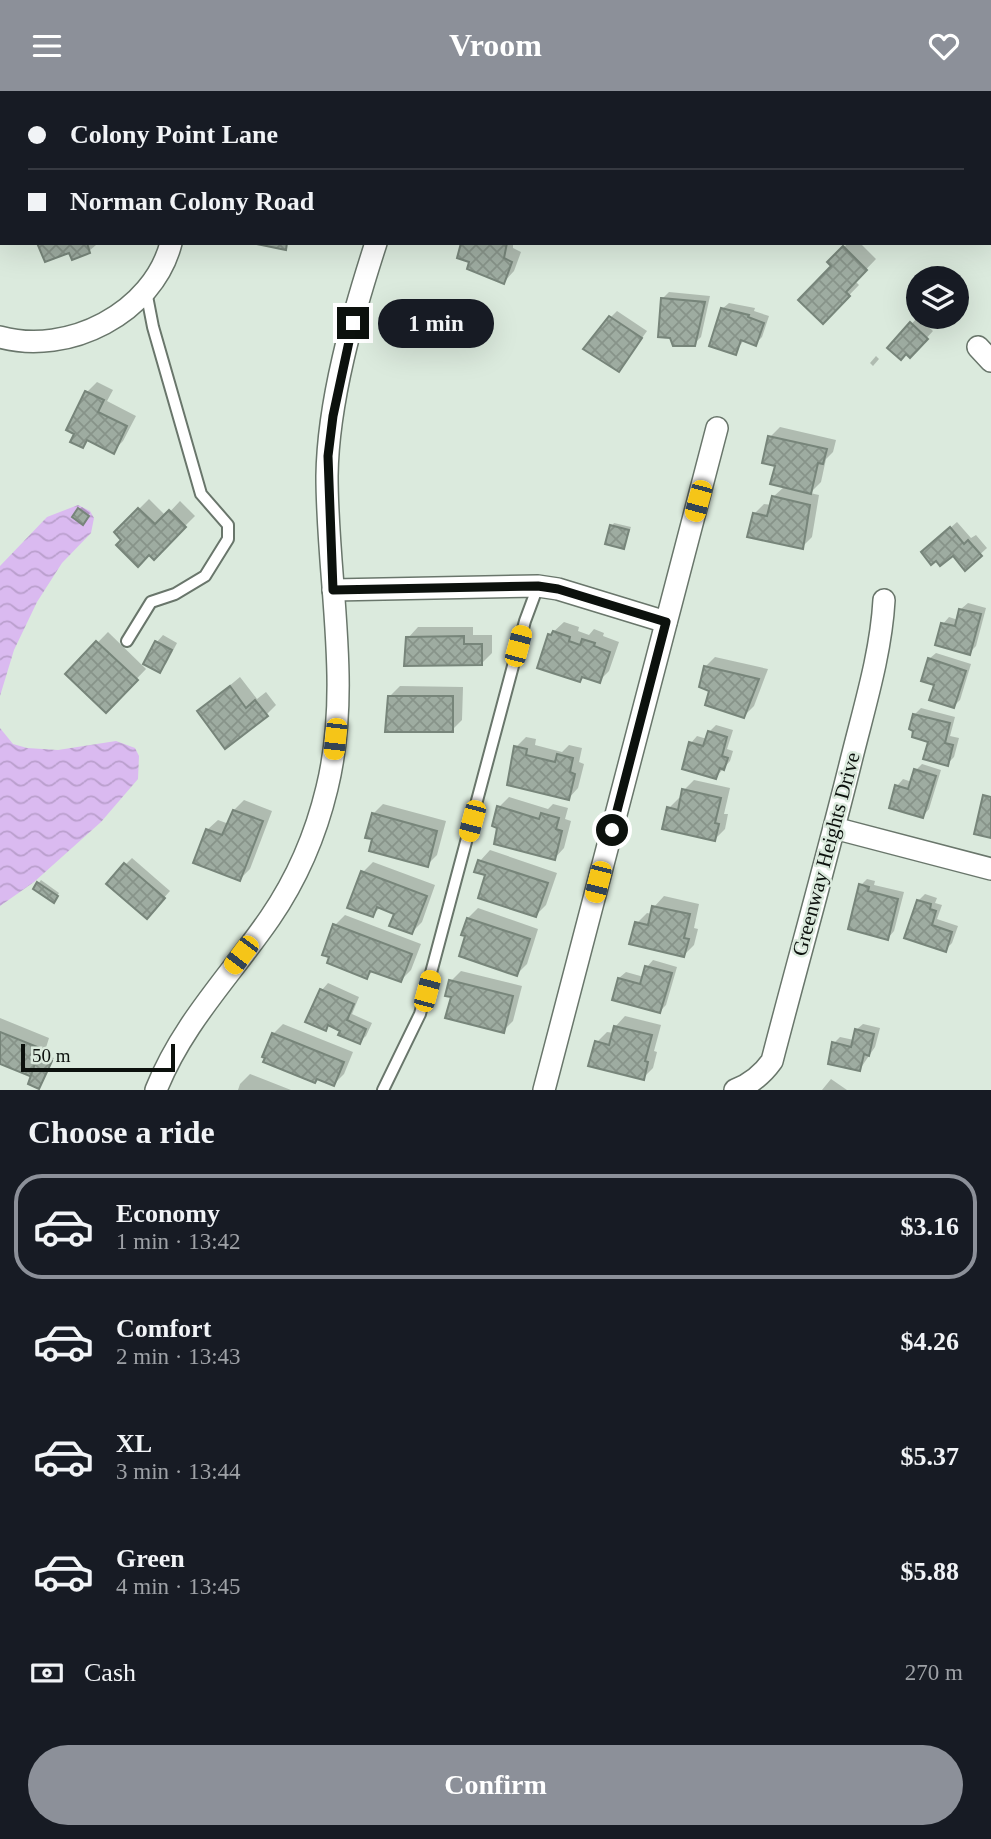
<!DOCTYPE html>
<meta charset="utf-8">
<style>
body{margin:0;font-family:"Times New Roman",serif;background:#242831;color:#f1f3f6;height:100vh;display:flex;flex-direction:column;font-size:26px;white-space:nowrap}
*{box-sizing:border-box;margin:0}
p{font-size:23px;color:#9ea1a6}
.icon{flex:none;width:38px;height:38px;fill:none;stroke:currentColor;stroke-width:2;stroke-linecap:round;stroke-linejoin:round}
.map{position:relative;height:999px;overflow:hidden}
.sheet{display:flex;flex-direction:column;background:#171b24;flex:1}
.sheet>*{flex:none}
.hud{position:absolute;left:0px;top:0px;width:992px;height:154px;box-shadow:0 7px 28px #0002;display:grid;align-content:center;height:154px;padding:0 28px;background:#171b24}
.tools{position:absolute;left:906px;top:175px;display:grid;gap:14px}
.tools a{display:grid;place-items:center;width:63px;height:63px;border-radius:50%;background:#171b24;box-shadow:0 7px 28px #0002;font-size:35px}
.scale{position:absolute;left:21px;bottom:18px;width:154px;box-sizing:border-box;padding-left:7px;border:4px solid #0c110d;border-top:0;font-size:19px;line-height:24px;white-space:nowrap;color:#0c110d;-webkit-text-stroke:5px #dbeadd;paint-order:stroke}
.end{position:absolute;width:32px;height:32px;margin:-16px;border:9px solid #0c110d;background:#fff;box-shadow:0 0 0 4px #fff}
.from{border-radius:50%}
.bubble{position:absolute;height:49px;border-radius:24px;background:#171b24;box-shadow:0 7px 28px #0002;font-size:23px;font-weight:600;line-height:49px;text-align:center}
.car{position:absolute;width:21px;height:42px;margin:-21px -10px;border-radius:9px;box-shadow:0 0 5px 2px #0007;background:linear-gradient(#f5c518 24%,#345 0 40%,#f5c518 0 76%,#345 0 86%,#f5c518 0)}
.hud b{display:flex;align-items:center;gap:24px;height:66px;font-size:26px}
.hud b+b{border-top:2px solid #363941}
.hud i{width:18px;height:18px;background:#f1f3f6}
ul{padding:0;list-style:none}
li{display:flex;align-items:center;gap:21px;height:105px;margin:0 14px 10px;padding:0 14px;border:4px solid transparent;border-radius:28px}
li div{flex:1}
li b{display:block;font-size:26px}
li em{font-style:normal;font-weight:600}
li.active{border-color:#8c9099}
li>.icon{width:63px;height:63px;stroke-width:1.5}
h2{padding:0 28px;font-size:32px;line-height:84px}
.pay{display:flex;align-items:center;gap:18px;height:77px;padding:0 28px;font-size:26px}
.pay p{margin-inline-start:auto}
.action{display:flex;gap:14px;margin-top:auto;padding:14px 28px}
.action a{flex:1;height:80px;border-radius:42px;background:#8c9099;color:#fff;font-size:28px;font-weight:600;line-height:80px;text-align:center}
header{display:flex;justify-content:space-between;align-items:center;height:91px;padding:0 28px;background:#8c9099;color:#fff;font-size:32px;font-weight:600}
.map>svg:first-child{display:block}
.water{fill:url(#water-waves)}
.shadow{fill:#0003}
.building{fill:url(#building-cross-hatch);stroke:#77857a;stroke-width:2}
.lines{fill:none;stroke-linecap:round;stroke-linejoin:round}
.lane-casing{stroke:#69766b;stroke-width:14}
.street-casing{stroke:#69766b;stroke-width:24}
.lane{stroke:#fff;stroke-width:10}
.street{stroke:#fff;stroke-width:21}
.route{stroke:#0c110d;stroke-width:9}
.labels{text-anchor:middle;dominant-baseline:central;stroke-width:5;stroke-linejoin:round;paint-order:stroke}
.street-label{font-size:21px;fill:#0c110d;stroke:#dbeadd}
</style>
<header><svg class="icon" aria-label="menu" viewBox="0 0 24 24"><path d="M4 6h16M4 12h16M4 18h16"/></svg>Vroom<svg class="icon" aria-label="heart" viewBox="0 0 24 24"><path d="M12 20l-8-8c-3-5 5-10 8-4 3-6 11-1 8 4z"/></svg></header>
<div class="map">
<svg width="991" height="999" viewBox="0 0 991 999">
<defs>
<pattern id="water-waves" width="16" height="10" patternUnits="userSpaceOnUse" patternTransform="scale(1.75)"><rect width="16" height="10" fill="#dabaf0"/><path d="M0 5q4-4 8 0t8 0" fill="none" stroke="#ba9fcd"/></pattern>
<pattern id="building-cross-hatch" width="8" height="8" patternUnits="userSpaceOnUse" patternTransform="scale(1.75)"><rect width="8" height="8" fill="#9eaca1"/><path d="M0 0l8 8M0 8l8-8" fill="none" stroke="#879389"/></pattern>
</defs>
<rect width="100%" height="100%" fill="#dbeadd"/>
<g class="water">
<polygon points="78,414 90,420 94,427 91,442 62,472 37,511 14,559 0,605 0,475 47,426"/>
<polygon points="0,637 13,653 27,657 58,659 116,650 135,657 139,665 138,688 101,731 34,791 0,815"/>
</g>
<g class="shadow">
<polygon points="290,0 320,0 289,2"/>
<polygon points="655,0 690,0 689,2"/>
<polygon points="0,72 2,73 0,130"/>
<polygon points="39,152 95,152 96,154 89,160 70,160"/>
<polygon points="463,152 513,152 513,157 521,161 514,180 504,191"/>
<polygon points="848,152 860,152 876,168 855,190 859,194 823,231 834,175 830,171"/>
<polygon points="669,201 710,205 701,246 694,253 662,208"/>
<polygon points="729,212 755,217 754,220 769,225 762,246 755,253 744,249 735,262 722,218"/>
<polygon points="617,220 647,240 619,279 611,226"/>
<polygon points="918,226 933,240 910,265 906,261 890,256"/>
<polygon points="876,265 879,268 873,275 870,272"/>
<polygon points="97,291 113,299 107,310 136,325 123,350 113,360 89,348 83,355 87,301"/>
<polygon points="780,336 836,349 833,361 826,368 821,391 810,402 819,404 812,446 802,456 754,423 764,413 772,414 773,406 785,395 770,346"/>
<polygon points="149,408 166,425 180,410 195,425 154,466 123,449 116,441"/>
<polygon points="82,416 90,422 85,429 79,418"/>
<polygon points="957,431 971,447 976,444 987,457 965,477 953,463 930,455"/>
<polygon points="614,432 631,436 624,456 612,435"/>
<polygon points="968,512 986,517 976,555 969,562 943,533 949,526 958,529 961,518"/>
<polygon points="564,531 579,536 578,540 589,544 594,538 604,542 603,545 619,551 609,580 599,590 584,584 579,589 550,544"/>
<polygon points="418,536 473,536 473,544 492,544 492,562 482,572 408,547"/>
<polygon points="108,541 146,578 106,620 67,583"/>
<polygon points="163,544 177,552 166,573 159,579 145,572 157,551"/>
<polygon points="936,562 971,573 960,609 954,615 936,593 929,568"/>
<polygon points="715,566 768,578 754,615 744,625 711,599 705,576"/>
<polygon points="240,586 257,608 266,601 276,614 266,624 199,620"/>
<polygon points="400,595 463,596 462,629 452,639 390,605"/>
<polygon points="921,617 955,626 950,645 959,647 954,666 947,673 914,624"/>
<polygon points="716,634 733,639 727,658 733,660 730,670 716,686 691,652 697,645 707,648 709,641"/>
<polygon points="526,646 536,648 535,654 562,661 569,654 582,657 579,671 584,673 578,697 568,708 516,656"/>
<polygon points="922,673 941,679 929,718 923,725 891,715 897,695 903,688 912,691 916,679"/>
<polygon points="694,689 730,697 724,723 728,723 725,738 715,748 669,717 679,707 682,708 684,699"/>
<polygon points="509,706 548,718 553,713 568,717 565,728 571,730 564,757 554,768 499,716"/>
<polygon points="244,709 272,720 250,778 240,788 207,739 218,729 229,733 234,719"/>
<polygon points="383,713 446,730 437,764 427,774 373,723"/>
<polygon points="490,759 557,782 546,814 536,824 487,783 476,779 480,770"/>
<polygon points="132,767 170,800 153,819 125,774"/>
<polygon points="373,771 435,794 422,831 412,841 396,822 381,816 372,824 363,781"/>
<polygon points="867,788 875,790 874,794 904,801 894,840 888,847 861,794"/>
<polygon points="41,789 59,802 56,807 35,797"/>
<polygon points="925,803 937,807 935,812 942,814 937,828 958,835 952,852 945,859 907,846 919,809"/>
<polygon points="664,805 699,813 694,837 698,838 694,854 684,864 637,832 647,822 652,823 654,816"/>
<polygon points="478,817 538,838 527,873 517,883 468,827"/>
<polygon points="345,824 421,853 411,879 401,889 374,879 367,886 335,834"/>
<polygon points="653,869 677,876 666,914 660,920 619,887 626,881 644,886 647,876"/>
<polygon points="461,880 522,895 513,930 503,940 453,905 451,890"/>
<polygon points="328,892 359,906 352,923 372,932 366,945 359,951 330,933 325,938 322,899"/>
<polygon points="625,925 661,934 654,960 657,961 653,977 643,987 597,951 607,941 614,942 615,936"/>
<polygon points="0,927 49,947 44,963 54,967 39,996 33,985 0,971"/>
<polygon points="283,933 353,961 344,983 334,993 273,943"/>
<polygon points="863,933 880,937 875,956 860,978 834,952 840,946 854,949 856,939"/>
<polygon points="250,983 291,999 238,999 240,993"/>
<polygon points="831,988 847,999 822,999"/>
</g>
<g class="building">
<polygon points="37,152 87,152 90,162 72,169 69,162 45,171"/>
<polygon points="252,152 287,152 286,159"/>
<polygon points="461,152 507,152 504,167 512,171 504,193 467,178 469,171 457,167"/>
<polygon points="843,155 867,179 846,201 850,205 823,233 798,209 831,175 827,171"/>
<polygon points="661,207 705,211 695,255 673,255 670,247 658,246"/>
<polygon points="721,217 749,224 748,226 764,232 756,255 741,249 736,264 709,255"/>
<polygon points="609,225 642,247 619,281 583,258"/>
<polygon points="910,231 928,248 910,267 906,263 901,269 887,257"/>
<polygon points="85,300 104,309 98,321 127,335 114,363 87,349 83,357 70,351 74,343 66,339"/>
<polygon points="768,345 827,358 823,373 818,372 811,403 770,393 775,375 762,372"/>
<polygon points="772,405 810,414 803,458 747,446 753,422 767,425"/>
<polygon points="78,417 89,425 83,434 72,426"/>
<polygon points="138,417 155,433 169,419 186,436 154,469 149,464 138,476 116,454 121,449 114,441"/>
<polygon points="610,434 629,439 624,458 605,453"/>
<polygon points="950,436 964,453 968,449 982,465 965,480 953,465 940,475 936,470 931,474 921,461"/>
<polygon points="959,518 981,523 970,564 935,554 941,532 955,535"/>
<polygon points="553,540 570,546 569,550 580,554 582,548 595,552 594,555 610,561 600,592 582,586 580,591 537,577 548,543 551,544"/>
<polygon points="464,545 464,553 482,553 482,574 404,575 406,546"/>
<polygon points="96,550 138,589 106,622 65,583"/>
<polygon points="155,550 172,559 160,582 143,573"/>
<polygon points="928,567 966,580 954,617 929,609 934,594 921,590"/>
<polygon points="704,575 759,588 744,627 705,614 709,600 699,596"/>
<polygon points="230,595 246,617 255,609 268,625 225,658 197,620"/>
<polygon points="388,605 453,605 453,641 385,641"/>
<polygon points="913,623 950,632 945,652 953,654 948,675 923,668 928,651 912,646 913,640 909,638"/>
<polygon points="708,640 727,646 722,665 728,667 724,679 720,677 716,688 682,678 689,651 703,655"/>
<polygon points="514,655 527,658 526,664 555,671 557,663 573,667 570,681 575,683 569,709 507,694"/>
<polygon points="914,678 936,685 923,727 889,717 895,694 908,698"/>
<polygon points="682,698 721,707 715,732 719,733 715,750 662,738 667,716 678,719"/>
<polygon points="983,704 991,706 991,747 974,743"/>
<polygon points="497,715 539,728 541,722 559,727 556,738 562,740 555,769 494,753 497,737 492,735"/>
<polygon points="233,719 263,730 240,790 193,772 206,738 222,744"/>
<polygon points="372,722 437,740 428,776 369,760 372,748 365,747"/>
<polygon points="478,769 548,792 536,826 478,807 485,784 474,781"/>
<polygon points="124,772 165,807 147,828 106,793"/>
<polygon points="361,780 427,805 412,843 389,835 394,823 377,816 373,826 347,817"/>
<polygon points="37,791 58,805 54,812 33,798"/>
<polygon points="859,793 869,796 868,800 898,808 888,849 848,838"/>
<polygon points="917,809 931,813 930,818 936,820 932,834 952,841 946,861 904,847"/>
<polygon points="652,815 690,823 684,847 689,848 684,866 629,853 635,831 648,834"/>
<polygon points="467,827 530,848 517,885 459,865 465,845 461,844"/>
<polygon points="333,833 412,863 401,891 370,880 367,888 327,872 329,866 322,864"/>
<polygon points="645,875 672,882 660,922 612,909 618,887 640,893"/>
<polygon points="449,889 513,905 504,942 445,927 451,906 445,905"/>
<polygon points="320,898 354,913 347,929 366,938 360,953 338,944 340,940 328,934 326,940 305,931"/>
<polygon points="614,935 652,944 645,970 648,971 644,989 588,975 595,950 609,954"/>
<polygon points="855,938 874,943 869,965 864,963 860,980 828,973 832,951 851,956"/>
<polygon points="0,941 40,957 32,986 0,973"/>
<polygon points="272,942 344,971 334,995 317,988 315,992 263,971 265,967 262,966"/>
<polygon points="38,964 52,970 39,998 28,993"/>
</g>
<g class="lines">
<g class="lane-casing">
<g id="lane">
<polyline points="127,550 151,511 175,503 205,485 228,448 228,434 201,403 153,236 146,200"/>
<polyline points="383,999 420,923 525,530 538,495"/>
</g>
</g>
<g class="street-casing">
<g id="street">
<polyline points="200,0 205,2"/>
<polyline points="435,2 436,0"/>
<path d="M0 246C68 265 153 222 171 152"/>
<polyline points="978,256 991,270"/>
<polyline points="333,499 538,495 558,498 666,531"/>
<polyline points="834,737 991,778"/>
<path d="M156 999C182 933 230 885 270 827 296 789 316 743 327 697 352 595 327 489 327 385 328 310 353 223 376 152"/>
<polyline points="544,999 717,337"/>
<path d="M735 999C751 993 762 984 772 970 798 870 826 771 851 670 864 617 881 563 884 509"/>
</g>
</g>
<use href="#lane" class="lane"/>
<use href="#street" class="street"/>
</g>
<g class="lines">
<polyline class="route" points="353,232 333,325 328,365 333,499 538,495 558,498 666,531 612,739"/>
</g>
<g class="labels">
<g class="street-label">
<text transform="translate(826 763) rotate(-75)">Greenway Heights Drive</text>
</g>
</g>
</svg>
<div class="tools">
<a><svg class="icon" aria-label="layers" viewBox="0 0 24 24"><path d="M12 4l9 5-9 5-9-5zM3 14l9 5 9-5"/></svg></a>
</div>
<div class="scale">50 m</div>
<i class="end from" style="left:612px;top:739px"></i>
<i class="end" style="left:353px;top:232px"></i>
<div class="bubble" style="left:378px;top:208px;width:116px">1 min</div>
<i class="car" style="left:698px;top:410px;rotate:195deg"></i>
<i class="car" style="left:518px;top:555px;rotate:15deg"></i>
<i class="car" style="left:335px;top:648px;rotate:186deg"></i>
<i class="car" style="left:472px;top:730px;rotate:195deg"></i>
<i class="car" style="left:598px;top:791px;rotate:194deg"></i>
<i class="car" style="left:241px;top:864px;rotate:217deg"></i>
<i class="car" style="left:427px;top:900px;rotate:15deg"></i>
<div class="hud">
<b><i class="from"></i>Colony Point Lane</b>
<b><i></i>Norman Colony Road</b>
</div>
</div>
<section class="sheet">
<h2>Choose a ride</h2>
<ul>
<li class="active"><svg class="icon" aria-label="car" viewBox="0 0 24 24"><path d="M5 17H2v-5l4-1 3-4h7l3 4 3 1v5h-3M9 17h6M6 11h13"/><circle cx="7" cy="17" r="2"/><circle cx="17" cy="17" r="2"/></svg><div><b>Economy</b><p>1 min · 13:42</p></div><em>$3.16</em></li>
<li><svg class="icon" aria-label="car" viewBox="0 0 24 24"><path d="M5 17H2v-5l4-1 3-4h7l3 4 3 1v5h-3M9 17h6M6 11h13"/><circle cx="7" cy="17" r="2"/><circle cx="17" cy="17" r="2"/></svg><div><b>Comfort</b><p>2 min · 13:43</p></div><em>$4.26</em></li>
<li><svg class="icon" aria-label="car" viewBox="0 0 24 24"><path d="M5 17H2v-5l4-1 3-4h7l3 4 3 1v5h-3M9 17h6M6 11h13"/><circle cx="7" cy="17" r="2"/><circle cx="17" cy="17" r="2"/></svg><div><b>XL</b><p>3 min · 13:44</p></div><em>$5.37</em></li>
<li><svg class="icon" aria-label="car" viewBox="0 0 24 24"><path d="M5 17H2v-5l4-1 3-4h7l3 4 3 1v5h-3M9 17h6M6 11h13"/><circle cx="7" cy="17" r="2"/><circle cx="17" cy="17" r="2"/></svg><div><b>Green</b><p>4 min · 13:45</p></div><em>$5.88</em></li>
</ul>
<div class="pay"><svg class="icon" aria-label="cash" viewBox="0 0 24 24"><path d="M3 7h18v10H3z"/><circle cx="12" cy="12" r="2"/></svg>Cash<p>270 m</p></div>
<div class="action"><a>Confirm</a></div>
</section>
